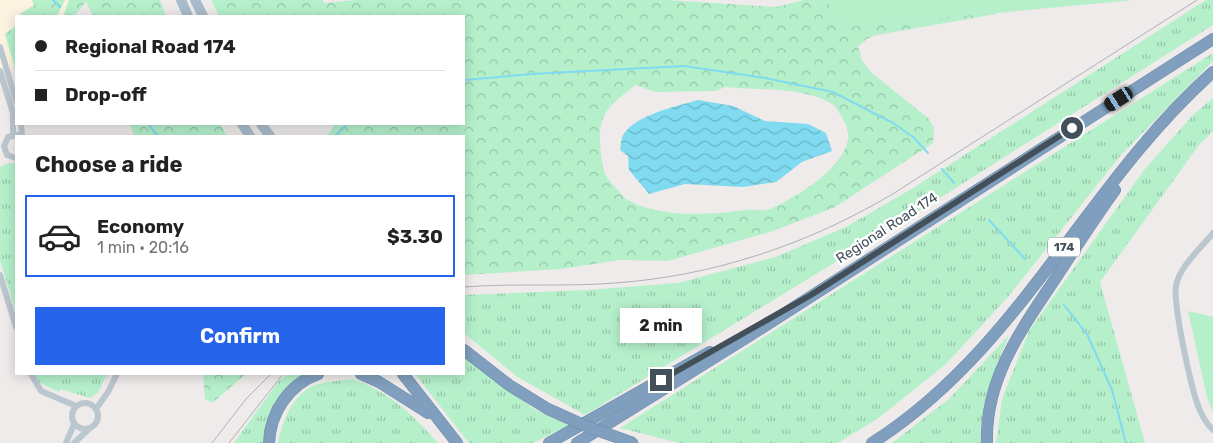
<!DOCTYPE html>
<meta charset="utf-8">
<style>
body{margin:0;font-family:Rubik,sans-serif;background:#f6f6f6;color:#222;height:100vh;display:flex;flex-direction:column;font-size:19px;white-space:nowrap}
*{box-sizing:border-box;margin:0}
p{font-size:16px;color:#767676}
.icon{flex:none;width:28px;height:28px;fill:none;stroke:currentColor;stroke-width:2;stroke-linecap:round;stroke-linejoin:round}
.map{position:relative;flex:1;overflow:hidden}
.drawer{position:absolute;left:15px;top:135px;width:450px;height:240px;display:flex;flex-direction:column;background:#fff;border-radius:0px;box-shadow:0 2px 12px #0003}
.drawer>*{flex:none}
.top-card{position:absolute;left:15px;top:15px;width:450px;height:110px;border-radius:0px;box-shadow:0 2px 12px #0003;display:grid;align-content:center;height:110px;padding:0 20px;background:#fff}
.end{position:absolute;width:22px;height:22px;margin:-11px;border:6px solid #43505a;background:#fff;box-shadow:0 0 0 2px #fff}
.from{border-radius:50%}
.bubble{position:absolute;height:35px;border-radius:0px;background:#fff;box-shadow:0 2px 12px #0003;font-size:16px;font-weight:700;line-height:35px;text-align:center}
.car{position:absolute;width:15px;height:30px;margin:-15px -8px;border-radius:6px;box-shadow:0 0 4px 1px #0007;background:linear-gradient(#222 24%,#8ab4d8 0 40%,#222 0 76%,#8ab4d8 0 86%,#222 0)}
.top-card b{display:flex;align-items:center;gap:18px;height:48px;font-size:19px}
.top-card b+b{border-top:1px solid #e0e0e0}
.top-card i{width:12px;height:12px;background:#222}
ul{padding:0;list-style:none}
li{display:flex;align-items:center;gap:15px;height:82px;margin:0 10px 8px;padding:0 10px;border:2px solid #e0e0e0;border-radius:0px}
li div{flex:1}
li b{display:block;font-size:19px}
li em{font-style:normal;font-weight:700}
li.active{border-color:#2563eb}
li>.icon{width:45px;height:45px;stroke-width:1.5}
h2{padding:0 20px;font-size:22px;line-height:60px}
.primary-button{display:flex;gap:10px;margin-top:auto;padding:10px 20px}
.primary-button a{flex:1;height:58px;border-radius:0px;background:#2563eb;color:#fff;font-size:20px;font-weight:700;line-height:58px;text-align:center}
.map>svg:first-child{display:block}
.commercial{fill:#fcf4e1}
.grass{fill:url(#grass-tufts)}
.forest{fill:url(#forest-crowns);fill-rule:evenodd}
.green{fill:#b5f0cb}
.water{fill:url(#water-waves)}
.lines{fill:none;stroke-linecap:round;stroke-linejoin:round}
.stream{stroke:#80dbf0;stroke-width:2}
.highway-casing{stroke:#6b8aaa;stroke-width:12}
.street{stroke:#bbc7cf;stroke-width:6}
.primary{stroke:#a9bccd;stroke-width:10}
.highway{stroke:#809fbe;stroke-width:11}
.tram{stroke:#adb1b7;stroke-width:1}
.highway-bridge-casing{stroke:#6b8aaa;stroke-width:12;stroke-linecap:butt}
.highway-bridge{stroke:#809fbe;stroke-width:11}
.route{stroke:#43505a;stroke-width:6}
.labels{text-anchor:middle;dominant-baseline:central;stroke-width:5;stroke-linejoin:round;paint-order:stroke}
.shield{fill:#fff;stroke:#7b848c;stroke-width:1}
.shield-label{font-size:12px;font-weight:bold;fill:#43505a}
.street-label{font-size:14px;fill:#43505a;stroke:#fff}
</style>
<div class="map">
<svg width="1213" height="443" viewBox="0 0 1213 443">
<defs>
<pattern id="grass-tufts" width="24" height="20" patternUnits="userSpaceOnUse" patternTransform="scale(1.25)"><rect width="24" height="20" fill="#b5f0cb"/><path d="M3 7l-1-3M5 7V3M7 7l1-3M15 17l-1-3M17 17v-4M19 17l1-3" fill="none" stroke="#95c5a8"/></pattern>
<pattern id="forest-crowns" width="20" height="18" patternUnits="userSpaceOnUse" patternTransform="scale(1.25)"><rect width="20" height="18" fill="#b5f0cb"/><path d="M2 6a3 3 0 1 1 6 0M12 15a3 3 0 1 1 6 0" fill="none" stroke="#95c5a8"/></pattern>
<pattern id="water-waves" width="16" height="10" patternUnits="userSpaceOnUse" patternTransform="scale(1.25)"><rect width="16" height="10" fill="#80dbf0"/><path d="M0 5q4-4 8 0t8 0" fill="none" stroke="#6ab4c5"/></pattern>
</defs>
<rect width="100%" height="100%" fill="#efebeb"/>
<polygon class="commercial" points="0,0 86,0 74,16 16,16 16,26 5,34 15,67 0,72"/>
<g class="grass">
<polygon points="1206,0 1213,0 1213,25 916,213 585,415 516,376 464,333 464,295 587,290 678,283 775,257 846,227 913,188"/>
<polygon points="16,26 16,72 5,34"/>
<polygon points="1213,53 1213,61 1121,155 1007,298 946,364 880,417 838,443 679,443 620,428"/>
<polygon points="1213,98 1213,131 1199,145 1100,282 1145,443 996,443 1002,399 1029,331 1144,170 1193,115"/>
<polygon points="9,163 16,163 16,313 0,260 0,167"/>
<path d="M1009 335C995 369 979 406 981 443H892L949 399Z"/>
<polygon points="464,356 534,409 569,425 533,443 469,443 415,374 464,374"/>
<polygon points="34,374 107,374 98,393 90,398 60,389 59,392 40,383"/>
<path d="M287 374H306C282 396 266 409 263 443H234L278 382Z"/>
<path d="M353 379C391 393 412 414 438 443H278C283 419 294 389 322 383 332 381 343 380 353 379Z"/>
</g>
<g class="forest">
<polygon points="32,0 65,0 57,16 21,16 20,14 34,5"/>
<polygon points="69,0 160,0 166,16 93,16 86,2 74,16 63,16"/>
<path d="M211 0H323L324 3 356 0H667L775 7 805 0H998L996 14 877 35 868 38 858 46 862 61 873 74 928 118 934 128 933 143 835 207 773 231 668 261 620 260 561 269 464 275V136H327L335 124H464V16H219ZM636 85 655 92 716 91 725 87C756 90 806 87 832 104 837 107 840 115 843 119 868 156 796 198 770 209 763 212 751 209 744 210 710 215 659 218 628 200 623 198 619 191 615 187 607 178 603 173 602 161 596 118 602 110 636 85Z"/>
<polygon points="130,124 220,124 227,136 134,136"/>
<polygon points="203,374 246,374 212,403 205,399"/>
</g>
<g class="green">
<polygon points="827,0 1134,0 837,28"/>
<polygon points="1188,311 1213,317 1213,413 1207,397"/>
</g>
<path class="water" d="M698 100 733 106 765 121 808 124 826 133 832 151 802 162 776 182 743 187 685 184 649 194 629 170 628 156 620 150C621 146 621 139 623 135 635 115 677 106 698 100Z"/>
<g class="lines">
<g class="stream">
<polyline points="53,0 60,7"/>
<polyline points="464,80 531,74 684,66 765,78 833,92 893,123 913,137 928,153"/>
<polyline points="148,124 158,136"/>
<polyline points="335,136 348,124"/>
<polyline points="942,169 954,183"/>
<polyline points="989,220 1025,259"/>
<polyline points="1064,305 1087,334 1112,390 1126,443"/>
</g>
<g class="highway-casing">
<g id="highway">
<polyline points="464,350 509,385 548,409"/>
<polyline points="361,374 379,382 428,413"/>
<polyline points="403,374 457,443"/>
<path d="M269 443C270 413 289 384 318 374"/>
<polyline points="549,443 710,352"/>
<polyline points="577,443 746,338 1213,39"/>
<path d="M872 443C1020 349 1085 186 1213 72"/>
<path d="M987 443C985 379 1021 330 1055 279 1074 250 1094 219 1115 190"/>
</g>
</g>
<g class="street">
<polyline points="0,47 16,101"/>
<polyline points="0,71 13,113 13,135"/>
<polyline points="21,124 22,136"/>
<polyline points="16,158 7,155 4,146 8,137 17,135 22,136"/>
<path d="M1213 233C1201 248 1179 267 1176 286 1173 304 1191 389 1199 408 1202 416 1206 423 1213 430"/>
<polyline points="0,275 16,327"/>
<polyline points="31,374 41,391 76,406"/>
<circle cx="85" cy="416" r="13"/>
<polyline points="96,409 108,392 117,374"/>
<polyline points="66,443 74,424"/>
<polyline points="74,443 88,430"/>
</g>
<g class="primary">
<polyline points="181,0 188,16"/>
<polyline points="195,0 203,16"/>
<polyline points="242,124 250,136"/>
<polyline points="261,124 270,136"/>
</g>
<use href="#highway" class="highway"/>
<g class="tram">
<path d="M464 287C514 283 565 287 615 283 713 276 806 245 891 195L1197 0"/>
<polyline points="212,443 246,399 271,374"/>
<polyline points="229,443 283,374"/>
</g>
<g class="highway-bridge-casing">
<polyline id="highway-bridge" points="548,409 588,427 633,443"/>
</g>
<use href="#highway-bridge" class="highway-bridge"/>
</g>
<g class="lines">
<polyline class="route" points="661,380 811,295 1072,128"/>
</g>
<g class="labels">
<rect class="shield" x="1048" y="237.5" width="32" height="19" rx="4"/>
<g class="shield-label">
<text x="1064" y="247">174</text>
</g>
<g class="street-label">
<text transform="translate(887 228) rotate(-33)">Regional Road 174</text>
</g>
</g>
</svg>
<i class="end from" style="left:1072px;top:128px"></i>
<i class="end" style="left:661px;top:380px"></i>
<div class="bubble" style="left:620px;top:308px;width:82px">2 min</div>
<i class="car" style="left:1119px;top:99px;rotate:238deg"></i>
<div class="top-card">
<b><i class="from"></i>Regional Road 174</b>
<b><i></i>Drop-off</b>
</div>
<section class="drawer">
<h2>Choose a ride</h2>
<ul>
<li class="active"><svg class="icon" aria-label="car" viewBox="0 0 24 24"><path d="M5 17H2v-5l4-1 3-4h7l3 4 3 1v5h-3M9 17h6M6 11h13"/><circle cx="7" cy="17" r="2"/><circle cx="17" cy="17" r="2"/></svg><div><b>Economy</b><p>1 min · 20:16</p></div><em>$3.30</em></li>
</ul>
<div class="primary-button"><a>Confirm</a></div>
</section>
</div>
